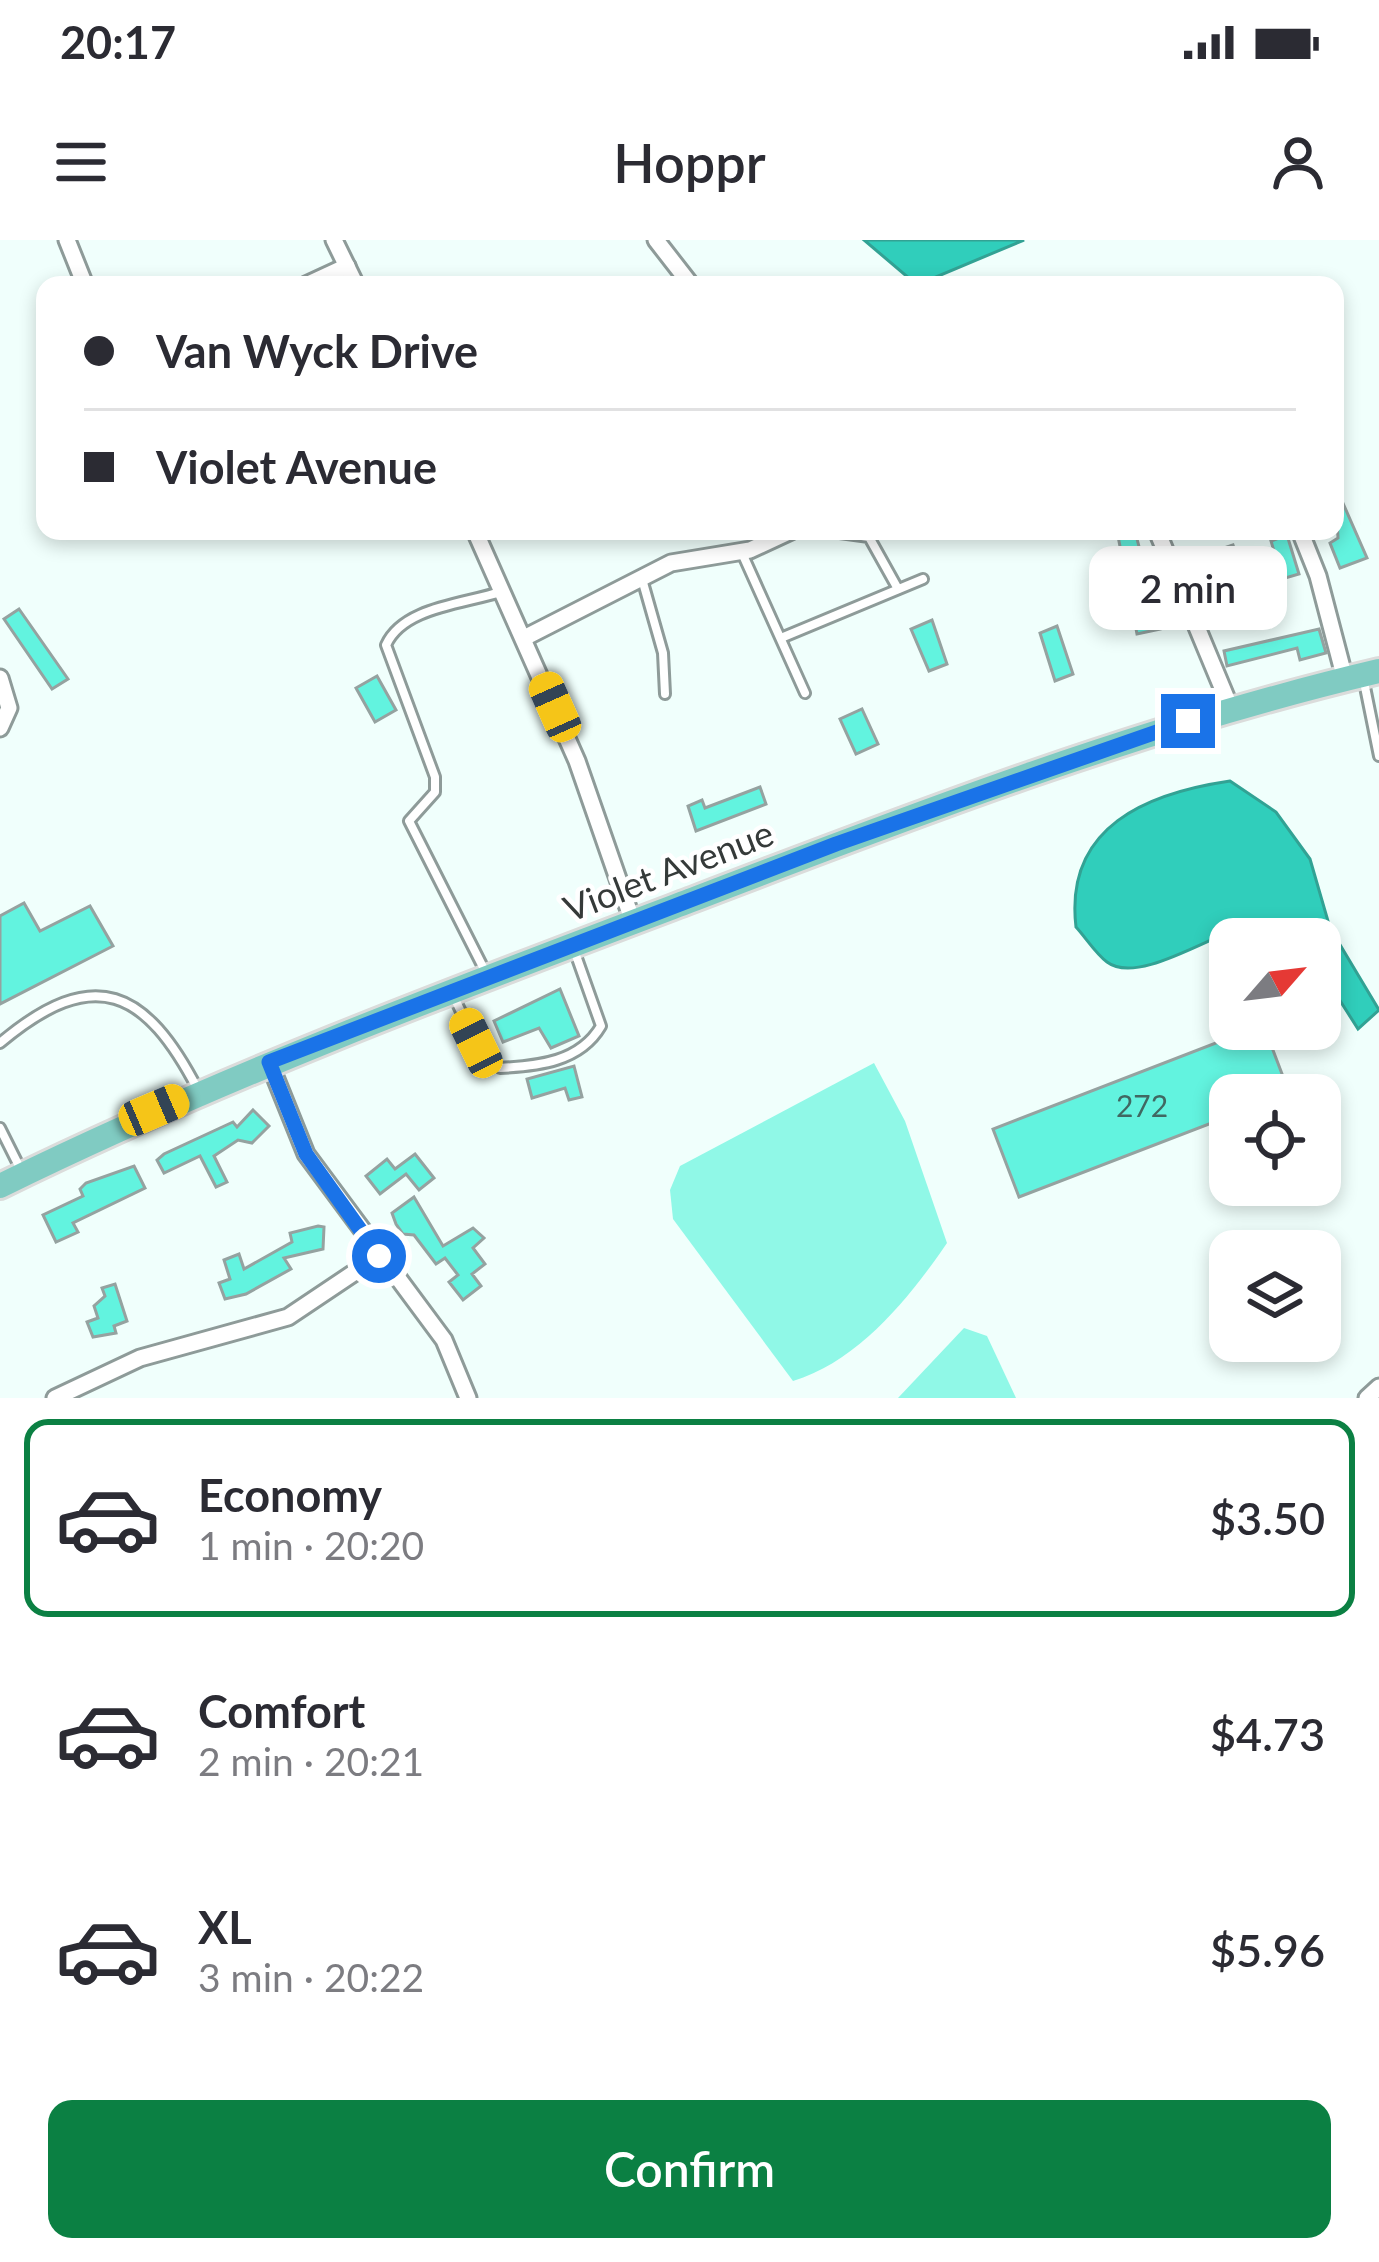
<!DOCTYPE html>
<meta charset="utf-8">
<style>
body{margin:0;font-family:Lato,sans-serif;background:#f7f7f7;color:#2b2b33;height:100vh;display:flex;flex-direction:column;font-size:45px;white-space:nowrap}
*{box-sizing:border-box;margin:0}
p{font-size:39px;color:#7c7c81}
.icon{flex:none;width:66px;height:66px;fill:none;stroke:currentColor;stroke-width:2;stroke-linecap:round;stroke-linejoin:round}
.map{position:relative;height:1158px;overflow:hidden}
.drawer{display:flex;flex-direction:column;background:#fff;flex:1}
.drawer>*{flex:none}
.top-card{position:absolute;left:36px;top:36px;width:1308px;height:264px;border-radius:24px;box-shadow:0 6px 18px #0003;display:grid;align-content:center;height:264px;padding:0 48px;background:#fff}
.needle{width:78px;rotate:62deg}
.fabs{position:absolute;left:1209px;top:678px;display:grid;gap:24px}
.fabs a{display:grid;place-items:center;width:132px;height:132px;border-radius:24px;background:#fff;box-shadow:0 6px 18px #0003;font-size:60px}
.end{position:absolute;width:54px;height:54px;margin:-27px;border:15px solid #1a73e8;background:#fff;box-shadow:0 0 0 6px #fff}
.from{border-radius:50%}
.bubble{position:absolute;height:84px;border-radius:24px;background:#fff;box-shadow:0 6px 18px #0003;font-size:39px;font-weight:600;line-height:84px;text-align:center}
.car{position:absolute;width:36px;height:72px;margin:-36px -18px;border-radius:15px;box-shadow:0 0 9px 3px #0007;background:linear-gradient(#f5c518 24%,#345 0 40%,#f5c518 0 76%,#345 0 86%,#f5c518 0)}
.top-card b{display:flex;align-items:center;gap:42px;height:114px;font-size:45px}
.top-card b+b{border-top:3px solid #e1e1e2}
.top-card i{width:30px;height:30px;background:#2b2b33}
ul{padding:21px 0 0;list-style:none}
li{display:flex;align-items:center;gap:36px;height:198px;margin:0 24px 18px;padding:0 24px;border:6px solid transparent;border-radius:24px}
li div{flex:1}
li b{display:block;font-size:45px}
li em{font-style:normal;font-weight:600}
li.active{border-color:#0b8043}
li>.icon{width:108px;height:108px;stroke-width:1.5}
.cta{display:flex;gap:24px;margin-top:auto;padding:24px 48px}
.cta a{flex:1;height:138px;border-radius:24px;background:#0b8043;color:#fff;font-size:48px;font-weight:600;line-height:138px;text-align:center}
.status{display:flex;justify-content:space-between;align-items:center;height:84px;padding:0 60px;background:#fff;direction:ltr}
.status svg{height:33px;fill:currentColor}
header{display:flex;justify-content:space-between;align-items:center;height:156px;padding:0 48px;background:#fff;font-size:54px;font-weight:600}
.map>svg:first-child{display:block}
.green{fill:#90f8e7}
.water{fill:#30cebb;stroke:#32a294;stroke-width:3}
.building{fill:#62f3df;stroke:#95a2a0;stroke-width:3}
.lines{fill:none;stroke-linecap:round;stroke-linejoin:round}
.service-casing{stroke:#8e9b99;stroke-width:14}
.minor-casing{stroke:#8e9b99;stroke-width:21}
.primary-casing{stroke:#dbdcdb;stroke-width:30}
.service{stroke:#fff;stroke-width:8}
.minor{stroke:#fff;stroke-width:15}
.primary{stroke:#80cbc2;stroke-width:24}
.route{stroke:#1a73e8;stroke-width:15}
.labels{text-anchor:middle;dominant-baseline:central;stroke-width:9;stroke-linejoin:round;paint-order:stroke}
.number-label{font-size:30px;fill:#406862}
.street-label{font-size:36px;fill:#353a39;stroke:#fff}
</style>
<div class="status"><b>20:17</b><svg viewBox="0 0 49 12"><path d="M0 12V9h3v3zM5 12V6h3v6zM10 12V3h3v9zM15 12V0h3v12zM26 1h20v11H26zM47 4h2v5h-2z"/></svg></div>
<header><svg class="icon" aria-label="menu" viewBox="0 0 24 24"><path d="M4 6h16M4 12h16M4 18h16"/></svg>Hoppr<svg class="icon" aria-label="person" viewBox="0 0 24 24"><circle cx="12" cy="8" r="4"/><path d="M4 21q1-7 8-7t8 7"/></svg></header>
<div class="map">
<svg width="1379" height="1158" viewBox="0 0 1379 1158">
<rect width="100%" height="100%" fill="#f0fffc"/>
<g class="green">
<path d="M874 823 905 881 947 1003C910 1057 859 1121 793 1141L673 979 670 950 680 926Z"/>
<polygon points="964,1088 987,1096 1016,1158 898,1158"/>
</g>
<g class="water">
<polygon points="864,0 1024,0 917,45"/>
<path d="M1230 541 1276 572 1310 619 1330 688 1379 770 1358 789 1320 729V699C1297 699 1283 679 1259 682 1222 687 1140 747 1107 722 1096 714 1086 698 1076 687 1064 586 1148 553 1230 541Z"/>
</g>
<g class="building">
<polygon points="1335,245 1367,318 1340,328 1330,303 1338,298"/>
<polygon points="1117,291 1135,291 1160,389 1137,394"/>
<polygon points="1287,295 1299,334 1282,339 1271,301"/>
<polygon points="1233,305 1247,349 1240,351 1243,360 1227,365 1212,312"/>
<polygon points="19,369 68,439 52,449 4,379"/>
<polygon points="932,380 947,424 929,431 911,389"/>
<polygon points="1057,386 1073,434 1055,441 1040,393"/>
<polygon points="1319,389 1326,413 1300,420 1297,408 1227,426 1224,411"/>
<polygon points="377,436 396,470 375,482 356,448"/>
<polygon points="862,469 878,504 856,514 840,479"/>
<polygon points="760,547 766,564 696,591 688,566 702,560 705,568"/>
<polygon points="24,663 40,691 90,666 113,706 0,764 0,676"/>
<polygon points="560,749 579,796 551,808 539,788 503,802 494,781"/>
<polygon points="1252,789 1265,789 1290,855 1230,855 1230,876 1019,957 993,889"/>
<polygon points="574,826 582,857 569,860 565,848 532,858 527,839"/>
<polygon points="253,870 269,886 252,903 238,900 214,916 227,942 216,947 200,916 164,933 157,920 164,914 233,882 237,887"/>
<polygon points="415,914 434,938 419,950 406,934 380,954 366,936 387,919 395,929"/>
<polygon points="134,926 145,948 73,983 78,992 56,1002 43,975 83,956 80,949 86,943"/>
<polygon points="414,957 443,1006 473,988 484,998 473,1008 485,1024 472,1034 481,1046 463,1060 449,1042 458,1035 445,1018 436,1024 414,995 403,994 396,984 392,973"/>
<polygon points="318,986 324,987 323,1009 284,1018 291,1029 246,1054 225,1059 219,1043 230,1039 224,1020 239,1014 244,1029 292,1002 290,993"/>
<polygon points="115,1044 127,1081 114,1086 116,1093 93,1097 87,1082 98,1078 94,1066 105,1056 102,1048"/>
</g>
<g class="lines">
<g class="service-casing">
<g id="service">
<polyline points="825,291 869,297 898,349"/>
<polyline points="742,313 805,453"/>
<polyline points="642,339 663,413 665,454"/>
<polyline points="781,398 923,339"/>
<polyline points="1364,442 1379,516"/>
<path d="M485 731 409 581 435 552V537L386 405C403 367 464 364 500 352"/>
<path d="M452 753 476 803 500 828C538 826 580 822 601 786L573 707"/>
<path d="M0 803C95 723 146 750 198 850"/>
<polyline points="0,888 21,930"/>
</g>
</g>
<g class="minor-casing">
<g id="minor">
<polyline points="67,0 85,45"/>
<polyline points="334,0 356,45"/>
<polyline points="656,0 691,45"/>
<polyline points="306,45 347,26"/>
<polyline points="475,291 577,521 633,682"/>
<polyline points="1157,291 1231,469"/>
<polyline points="1300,291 1318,336 1345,439"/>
<polyline points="524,398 671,323 750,310 791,291"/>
<polyline points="0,438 9,468 0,488"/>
<polyline points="269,822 306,914 444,1100 468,1158"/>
<polyline points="55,1158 140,1118 288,1077 379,1016"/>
<polyline points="1367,1158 1379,1147"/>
</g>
</g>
<g class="primary-casing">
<path id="primary" d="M0 946C224 836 456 749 689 661 916 574 1142 487 1379 431"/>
</g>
<use href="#service" class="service"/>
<use href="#minor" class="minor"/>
<use href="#primary" class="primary"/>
</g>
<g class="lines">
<polyline class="route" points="379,1016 306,914 269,822 836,604 1188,481"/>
</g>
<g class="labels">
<g class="number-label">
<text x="1142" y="865">272</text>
</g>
<g class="street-label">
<text transform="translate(668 630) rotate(-21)">Violet Avenue</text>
</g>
</g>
</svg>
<div class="fabs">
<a><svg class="needle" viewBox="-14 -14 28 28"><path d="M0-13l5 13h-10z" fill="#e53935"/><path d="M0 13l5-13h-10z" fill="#7c7c81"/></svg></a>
<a><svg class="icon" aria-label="locate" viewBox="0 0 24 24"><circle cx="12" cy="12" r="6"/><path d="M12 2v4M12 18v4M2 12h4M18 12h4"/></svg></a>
<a><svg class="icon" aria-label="layers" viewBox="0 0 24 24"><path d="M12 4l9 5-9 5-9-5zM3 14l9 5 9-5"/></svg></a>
</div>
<i class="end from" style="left:379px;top:1016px"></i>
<i class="end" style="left:1188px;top:481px"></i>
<div class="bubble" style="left:1089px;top:306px;width:198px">2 min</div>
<i class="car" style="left:555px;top:467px;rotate:336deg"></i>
<i class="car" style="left:476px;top:803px;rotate:334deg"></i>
<i class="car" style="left:154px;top:870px;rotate:67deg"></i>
<div class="top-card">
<b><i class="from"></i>Van Wyck Drive</b>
<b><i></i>Violet Avenue</b>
</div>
</div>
<section class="drawer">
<ul>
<li class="active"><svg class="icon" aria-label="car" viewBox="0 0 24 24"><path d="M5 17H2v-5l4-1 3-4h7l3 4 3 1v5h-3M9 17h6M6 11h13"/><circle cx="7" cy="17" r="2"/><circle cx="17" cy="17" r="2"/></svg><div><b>Economy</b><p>1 min · 20:20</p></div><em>$3.50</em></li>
<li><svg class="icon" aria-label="car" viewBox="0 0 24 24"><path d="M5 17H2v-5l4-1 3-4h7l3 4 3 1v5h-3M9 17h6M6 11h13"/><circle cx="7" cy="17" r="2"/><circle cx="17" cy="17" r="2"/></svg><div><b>Comfort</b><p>2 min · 20:21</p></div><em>$4.73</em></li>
<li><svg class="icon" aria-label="car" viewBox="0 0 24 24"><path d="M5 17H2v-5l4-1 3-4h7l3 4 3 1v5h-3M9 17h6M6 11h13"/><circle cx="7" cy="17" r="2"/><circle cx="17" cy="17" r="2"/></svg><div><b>XL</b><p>3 min · 20:22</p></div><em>$5.96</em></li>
</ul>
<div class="cta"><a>Confirm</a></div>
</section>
